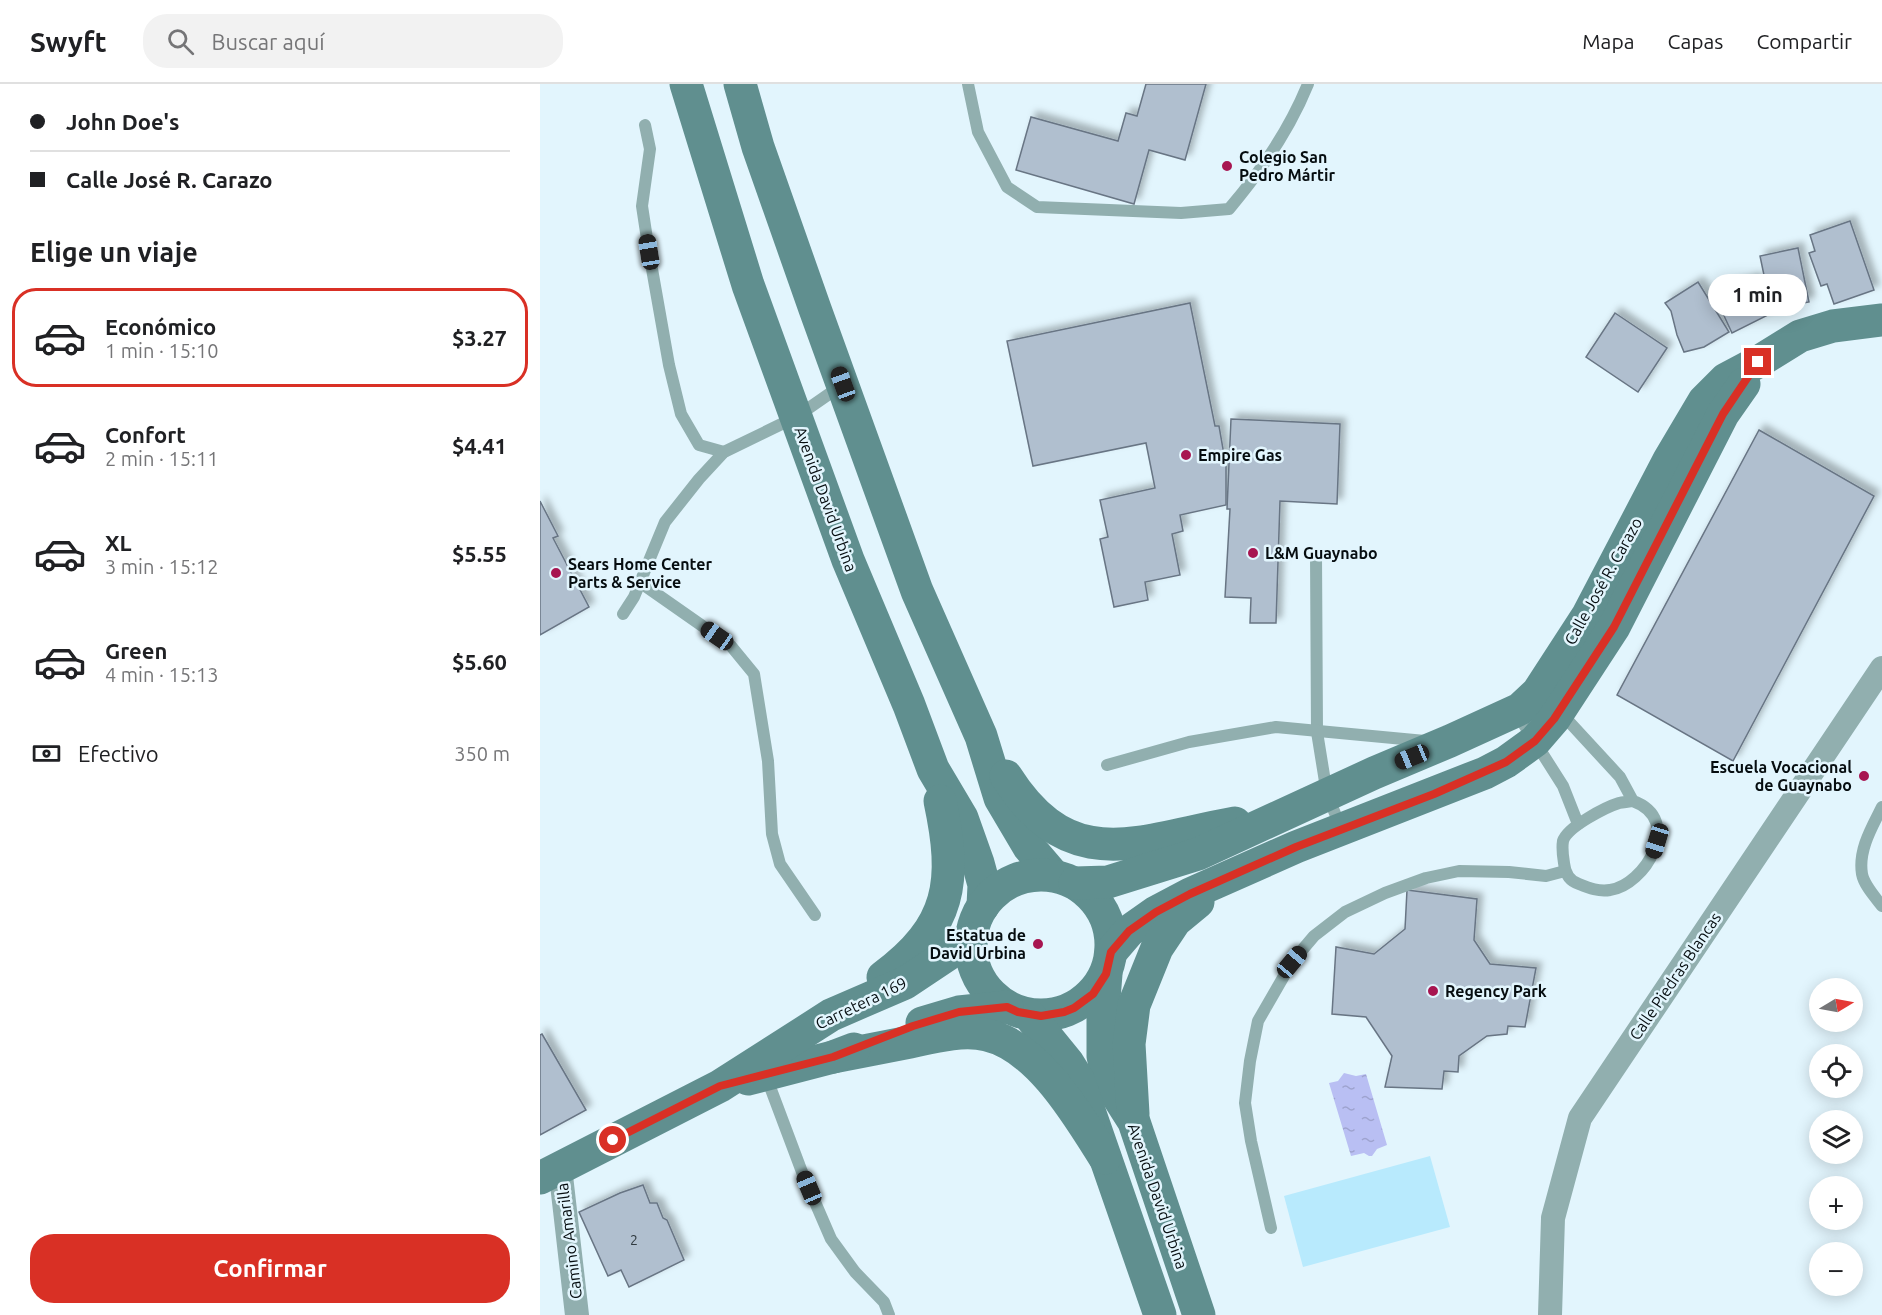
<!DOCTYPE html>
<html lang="es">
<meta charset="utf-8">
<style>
body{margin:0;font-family:Ubuntu,sans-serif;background:#f2f2f2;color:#202124;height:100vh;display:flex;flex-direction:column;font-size:22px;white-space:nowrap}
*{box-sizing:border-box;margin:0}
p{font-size:20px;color:#757577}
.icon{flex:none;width:33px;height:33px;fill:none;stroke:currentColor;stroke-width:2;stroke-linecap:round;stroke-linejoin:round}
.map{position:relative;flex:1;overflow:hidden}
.sheet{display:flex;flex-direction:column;background:#fff;width:540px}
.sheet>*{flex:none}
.hud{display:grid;align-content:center;height:132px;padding:0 30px;background:#fff}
.needle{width:39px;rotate:80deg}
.controls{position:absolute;left:1269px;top:894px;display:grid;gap:12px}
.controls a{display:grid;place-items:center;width:54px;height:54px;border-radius:50%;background:#fff;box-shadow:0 3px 15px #0003;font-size:30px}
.end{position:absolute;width:27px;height:27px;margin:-14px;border:8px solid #d93025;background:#fff;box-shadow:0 0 0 3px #fff}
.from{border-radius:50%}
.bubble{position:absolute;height:42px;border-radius:21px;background:#fff;box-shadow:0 3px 15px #0003;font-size:20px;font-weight:700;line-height:42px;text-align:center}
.car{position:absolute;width:18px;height:36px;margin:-18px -9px;border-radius:8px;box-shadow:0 0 4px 2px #0007;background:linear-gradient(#222 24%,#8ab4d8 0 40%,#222 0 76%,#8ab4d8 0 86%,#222 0)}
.hud b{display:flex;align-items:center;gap:21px;height:57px;font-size:22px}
.hud b+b{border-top:2px solid #e0e0e0}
.hud i{width:15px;height:15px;background:#202124}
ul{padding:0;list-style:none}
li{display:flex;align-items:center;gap:18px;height:99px;margin:0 12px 9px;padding:0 18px;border:3px solid transparent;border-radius:24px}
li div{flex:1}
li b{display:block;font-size:22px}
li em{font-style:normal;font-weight:700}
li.selected{border-color:#d93025}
li>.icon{width:54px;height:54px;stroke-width:1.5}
h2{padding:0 30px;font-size:27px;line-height:72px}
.pay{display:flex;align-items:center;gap:15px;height:66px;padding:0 30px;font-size:22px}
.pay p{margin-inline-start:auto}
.cta{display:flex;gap:12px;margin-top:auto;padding:12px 30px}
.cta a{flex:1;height:69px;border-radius:24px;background:#d93025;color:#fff;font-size:24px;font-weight:700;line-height:69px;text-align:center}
header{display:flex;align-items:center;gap:36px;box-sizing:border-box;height:84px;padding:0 30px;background:#fff;border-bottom:2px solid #e0e0e0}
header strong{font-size:28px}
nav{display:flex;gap:33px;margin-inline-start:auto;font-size:21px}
.search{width:420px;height:54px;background:#f2f2f2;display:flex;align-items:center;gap:15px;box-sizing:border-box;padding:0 21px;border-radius:24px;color:#757577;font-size:22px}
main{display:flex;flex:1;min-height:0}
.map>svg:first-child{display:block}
.pitch{fill:#b8eafd}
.water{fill:url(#water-ripples)}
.building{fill:#b0bfcf;stroke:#687584;stroke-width:1.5;filter:url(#shadow)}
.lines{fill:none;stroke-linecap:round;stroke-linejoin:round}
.lane{stroke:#91afaf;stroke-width:12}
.street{stroke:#91afaf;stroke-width:24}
.secondary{stroke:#608f8f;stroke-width:33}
.route{stroke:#d93025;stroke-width:8}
.poi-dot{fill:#a71550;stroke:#e2f5fd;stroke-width:2}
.labels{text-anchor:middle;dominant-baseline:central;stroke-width:5;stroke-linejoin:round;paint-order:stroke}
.number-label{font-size:14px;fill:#303a40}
.poi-label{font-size:16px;font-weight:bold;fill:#060d10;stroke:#e2f5fd;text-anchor:start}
.street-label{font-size:16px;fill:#060d10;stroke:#e2f5fd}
</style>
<header>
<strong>Swyft</strong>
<div class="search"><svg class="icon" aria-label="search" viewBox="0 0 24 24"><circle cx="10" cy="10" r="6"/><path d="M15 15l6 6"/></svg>Buscar aquí</div>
<nav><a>Mapa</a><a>Capas</a><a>Compartir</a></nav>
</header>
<main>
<section class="sheet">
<div class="hud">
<b><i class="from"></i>John Doe's</b>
<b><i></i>Calle José R. Carazo</b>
</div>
<h2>Elige un viaje</h2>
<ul>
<li class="selected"><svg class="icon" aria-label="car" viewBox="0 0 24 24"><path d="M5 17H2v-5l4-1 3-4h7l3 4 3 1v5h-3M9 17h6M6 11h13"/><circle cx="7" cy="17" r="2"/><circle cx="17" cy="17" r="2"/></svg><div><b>Económico</b><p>1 min · 15:10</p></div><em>$3.27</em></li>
<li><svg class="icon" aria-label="car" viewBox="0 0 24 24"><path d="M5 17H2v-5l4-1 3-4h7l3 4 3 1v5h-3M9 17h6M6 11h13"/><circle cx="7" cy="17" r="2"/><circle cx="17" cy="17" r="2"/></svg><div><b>Confort</b><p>2 min · 15:11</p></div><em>$4.41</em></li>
<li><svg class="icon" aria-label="car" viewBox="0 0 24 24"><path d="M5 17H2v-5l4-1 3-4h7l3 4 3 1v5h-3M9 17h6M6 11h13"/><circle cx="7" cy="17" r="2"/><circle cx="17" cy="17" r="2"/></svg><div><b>XL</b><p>3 min · 15:12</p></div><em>$5.55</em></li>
<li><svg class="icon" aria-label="car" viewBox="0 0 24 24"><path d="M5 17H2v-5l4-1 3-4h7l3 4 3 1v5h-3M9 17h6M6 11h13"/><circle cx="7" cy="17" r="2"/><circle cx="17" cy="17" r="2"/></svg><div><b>Green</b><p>4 min · 15:13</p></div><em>$5.60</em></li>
</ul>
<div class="pay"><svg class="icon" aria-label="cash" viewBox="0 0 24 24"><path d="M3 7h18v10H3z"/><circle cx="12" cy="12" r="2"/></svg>Efectivo<p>350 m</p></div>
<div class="cta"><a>Confirmar</a></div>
</section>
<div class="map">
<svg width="1342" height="1231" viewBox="0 0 1342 1231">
<defs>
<pattern id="water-ripples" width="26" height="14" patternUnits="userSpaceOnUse" patternTransform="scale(1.5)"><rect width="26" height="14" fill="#b9bff3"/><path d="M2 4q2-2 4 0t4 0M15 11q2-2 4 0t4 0" fill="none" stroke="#9ea3cf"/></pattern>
<filter id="shadow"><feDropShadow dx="5.5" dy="-5.5" stdDeviation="3" flood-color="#0004"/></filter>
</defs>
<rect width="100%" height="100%" fill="#e2f5fd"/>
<polygon class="pitch" points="890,1072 910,1143 763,1183 744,1112"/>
<polygon class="water" points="804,989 816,992 826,990 847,1061 837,1065 832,1072 829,1072 824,1069 811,1072 789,999 798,997"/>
<g class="building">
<polygon points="606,0 666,0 645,76 609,66 594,120 476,86 491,33 578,57 586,29 597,32"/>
<polygon points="1310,137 1334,206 1294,220 1287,200 1281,202 1269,169 1275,167 1270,151"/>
<polygon points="1258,164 1269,218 1231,225 1220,172"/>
<polygon points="1215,195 1230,230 1192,249 1173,208"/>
<polygon points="1158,198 1189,248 1164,263 1144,268 1137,251 1131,227 1125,219"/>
<polygon points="650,219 675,342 679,342 686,382 686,421 640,431 643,447 632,450 640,491 605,498 608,516 574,523 560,455 568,453 560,416 615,404 606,359 493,382 467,257"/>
<polygon points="1075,229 1127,264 1098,308 1046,273"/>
<polygon points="691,335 800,340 797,420 740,417 736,539 710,539 711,514 685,513 690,425 687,425"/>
<polygon points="1219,346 1334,412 1193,677 1077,611"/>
<polygon points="0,417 18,452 13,454 49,523 0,551"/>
<polygon points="867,806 937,815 934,856 950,880 996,884 985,943 968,942 967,950 947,952 919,972 918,988 904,987 902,1005 845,1003 852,972 826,933 792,930 796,863 834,870 865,845"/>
<polygon points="2,950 46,1026 0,1051 0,951"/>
<polygon points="103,1101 110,1119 117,1119 123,1134 127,1136 144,1176 89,1203 81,1186 68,1192 39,1128 80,1109"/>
</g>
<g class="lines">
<g class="lane">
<path d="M428 0 438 48 467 103 497 123 641 129 689 125C722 86 749 47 768 0"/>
<polyline points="105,41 110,65 102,122 109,168 129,281 141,330 159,361 184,368"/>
<polyline points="776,470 777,648 787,710 801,744"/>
<polyline points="101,499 191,562 214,590 228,677 232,750 240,780 275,831"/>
<polyline points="83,530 94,513 125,438 159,395 184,368 256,333 302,301"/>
<polyline points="976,628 1023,702 1038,740"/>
<path d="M1021 629 1080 693 1093 717C1145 736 1104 802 1070 806 1059 808 1049 804 1039 800 1029 797 1025 789 1024 779 1023 773 1022 763 1023 757 1027 743 1066 723 1079 719 1083 718 1089 718 1093 717"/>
<polyline points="567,681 649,658 736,643 885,657"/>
<path d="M1342 723C1332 743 1318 766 1322 790 1324 801 1335 813 1342 822"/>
<polyline points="226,992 262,1088 291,1155 315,1188 344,1218 349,1231"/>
<polyline points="731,1144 711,1057 705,1019 710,977 718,937 752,878 774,852 805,828 845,809 886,794 919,787 969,788 1006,792 1025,787"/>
</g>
<g class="street">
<polyline points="20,1083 37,1231"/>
<polyline points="1010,1231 1013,1134 1040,1034 1342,584"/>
</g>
<g class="secondary">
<polyline points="146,0 208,201 308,476 369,621 393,685 422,734 438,779 444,801 443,822"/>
<polyline points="200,0 218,63 275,225 377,507 441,652 460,714 489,763 513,791"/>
<path d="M466 692C531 794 599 756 695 739"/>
<circle cx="501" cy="861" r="70"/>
<polyline points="535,799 568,798 658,770 834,689 910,657 980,625 998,608 1048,531 1129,376 1164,317 1186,295 1218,278 1260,252 1293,242 1342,236"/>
<polyline points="571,868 589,847 616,828 650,810 756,763 945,689 966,678 995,657 1014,635 1074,543 1183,330 1204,300"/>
<polyline points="566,890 563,927 563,972 566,986 573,1005 594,1038 659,1231"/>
<path d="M343 893C412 842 417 797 400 717"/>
<polyline points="489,931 528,979 538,995 620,1231"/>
<polyline points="382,939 419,928 467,923"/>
<path d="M293 973C319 968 344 963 370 958 393 953 423 945 447 951 499 963 539 1033 565 1074"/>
<polyline points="208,995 293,973 314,965"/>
<polyline points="593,1030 589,960 594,921 617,864 635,837 658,818"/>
<polyline points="0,1094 180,1002 291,931 365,899 431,855"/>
</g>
</g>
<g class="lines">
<polyline class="route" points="73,1056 180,1002 293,973 373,942 419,928 467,923 478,928 501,932 524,928 534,924 553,910 566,890 571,868 589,847 616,828 650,810 756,763 894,710 966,678 995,657 1014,635 1074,543 1183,330 1218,278"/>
</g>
<g class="poi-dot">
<circle cx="687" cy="82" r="6"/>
<circle cx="646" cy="371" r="6"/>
<circle cx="713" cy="469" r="6"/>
<circle cx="16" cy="489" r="6"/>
<circle cx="1324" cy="692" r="6"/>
<circle cx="498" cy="860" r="6"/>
<circle cx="893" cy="907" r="6"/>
</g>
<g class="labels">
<g class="number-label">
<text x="94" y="1156">2</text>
</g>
<g class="poi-label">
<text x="699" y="73">Colegio San<tspan x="699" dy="18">Pedro Mártir</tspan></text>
<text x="658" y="371">Empire Gas</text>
<text x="725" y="469">L&amp;M Guaynabo</text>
<text x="28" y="480">Sears Home Center<tspan x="28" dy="18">Parts &amp; Service</tspan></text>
<text x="1312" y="683" text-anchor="end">Escuela Vocacional<tspan x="1312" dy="18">de Guaynabo</tspan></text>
<text x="486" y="851" text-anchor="end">Estatua de<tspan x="486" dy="18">David Urbina</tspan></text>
<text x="905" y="907">Regency Park</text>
</g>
<g class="street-label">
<text transform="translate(286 415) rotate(70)">Avenida David Urbina</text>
<text transform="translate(1063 497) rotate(-61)">Calle José R. Carazo</text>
<text transform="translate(1135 892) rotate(-56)">Calle Piedras Blancas</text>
<text transform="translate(321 919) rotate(-26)">Carretera 169</text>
<text transform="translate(618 1112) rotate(71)">Avenida David Urbina</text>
<text transform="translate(29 1157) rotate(-97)">Camino Amarilla</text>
</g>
</g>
</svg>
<div class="controls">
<a><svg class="needle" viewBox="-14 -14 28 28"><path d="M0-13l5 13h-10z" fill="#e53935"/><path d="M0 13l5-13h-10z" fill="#757577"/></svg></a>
<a><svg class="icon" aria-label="locate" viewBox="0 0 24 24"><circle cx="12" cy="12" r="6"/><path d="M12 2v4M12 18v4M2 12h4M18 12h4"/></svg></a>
<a><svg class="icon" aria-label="layers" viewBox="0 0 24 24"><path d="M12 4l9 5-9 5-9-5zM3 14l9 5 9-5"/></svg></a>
<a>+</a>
<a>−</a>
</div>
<i class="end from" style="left:73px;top:1056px"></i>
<i class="end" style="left:1218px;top:278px"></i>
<div class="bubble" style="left:1168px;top:190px;width:99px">1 min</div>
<i class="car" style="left:109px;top:168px;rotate:351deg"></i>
<i class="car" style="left:303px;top:300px;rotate:340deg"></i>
<i class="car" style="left:177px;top:552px;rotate:305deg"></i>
<i class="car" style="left:872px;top:673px;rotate:248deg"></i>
<i class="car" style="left:1117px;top:757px;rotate:197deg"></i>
<i class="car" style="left:752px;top:878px;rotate:40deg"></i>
<i class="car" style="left:269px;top:1104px;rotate:337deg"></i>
</div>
</main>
